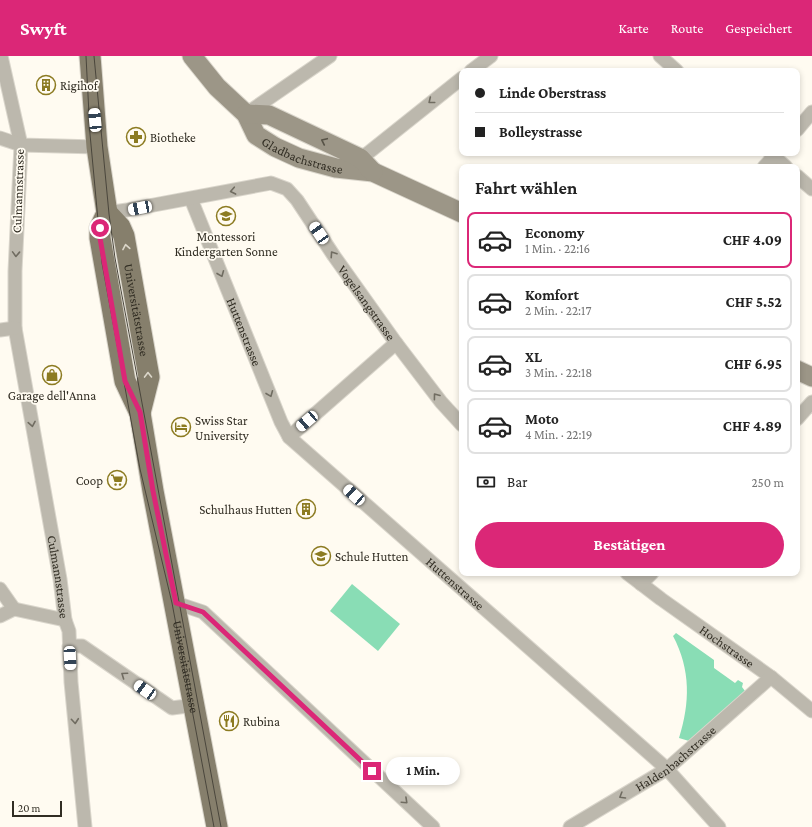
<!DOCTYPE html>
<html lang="de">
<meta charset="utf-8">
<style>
body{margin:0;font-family:"Crimson Pro",serif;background:#f6f6f6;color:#222;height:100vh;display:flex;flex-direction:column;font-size:15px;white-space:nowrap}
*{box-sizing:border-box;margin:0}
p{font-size:13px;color:#767676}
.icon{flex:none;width:22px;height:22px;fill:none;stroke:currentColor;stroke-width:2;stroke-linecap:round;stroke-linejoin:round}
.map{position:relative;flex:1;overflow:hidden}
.sheet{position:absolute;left:459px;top:108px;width:341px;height:412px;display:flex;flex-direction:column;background:#fff;border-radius:8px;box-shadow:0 2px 6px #0003}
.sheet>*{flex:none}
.banner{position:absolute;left:459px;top:12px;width:341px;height:88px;border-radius:8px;box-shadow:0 2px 6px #0003;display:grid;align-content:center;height:88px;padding:0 16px;background:#fff}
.scale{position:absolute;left:12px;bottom:10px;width:50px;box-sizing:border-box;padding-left:4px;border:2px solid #312d23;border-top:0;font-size:11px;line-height:14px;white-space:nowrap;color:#312d23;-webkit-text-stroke:3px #fffbf1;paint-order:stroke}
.end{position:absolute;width:18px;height:18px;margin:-9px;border:5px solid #db2777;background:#fff;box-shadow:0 0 0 2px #fff}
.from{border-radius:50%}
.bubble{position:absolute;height:28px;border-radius:14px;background:#fff;box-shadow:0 2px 6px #0003;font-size:13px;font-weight:700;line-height:28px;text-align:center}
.car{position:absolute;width:12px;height:24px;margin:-12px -6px;border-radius:5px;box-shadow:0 0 3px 1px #0007;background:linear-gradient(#fff 24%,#345 0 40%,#fff 0 76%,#345 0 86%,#fff 0)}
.banner b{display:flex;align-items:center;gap:14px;height:38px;font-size:15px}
.banner b+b{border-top:1px solid #e0e0e0}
.banner i{width:10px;height:10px;background:#222}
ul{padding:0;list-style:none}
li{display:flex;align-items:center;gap:12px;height:56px;margin:0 8px 6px;padding:0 8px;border:2px solid #e0e0e0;border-radius:8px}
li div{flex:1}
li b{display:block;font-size:15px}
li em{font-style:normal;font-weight:700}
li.active{border-color:#db2777}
li>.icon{width:36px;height:36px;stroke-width:1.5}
h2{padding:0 16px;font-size:18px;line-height:48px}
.pay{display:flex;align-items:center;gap:10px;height:44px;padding:0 16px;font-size:15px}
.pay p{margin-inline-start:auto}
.primary-button{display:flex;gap:8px;margin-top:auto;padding:8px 16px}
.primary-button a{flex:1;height:46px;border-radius:24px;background:#db2777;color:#fff;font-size:16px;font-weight:700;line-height:46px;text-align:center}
header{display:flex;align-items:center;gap:24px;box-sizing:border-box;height:56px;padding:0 20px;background:#db2777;color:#fff}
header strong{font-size:19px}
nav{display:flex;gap:22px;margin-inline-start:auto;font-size:14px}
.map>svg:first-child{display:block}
.green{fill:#89ddb5}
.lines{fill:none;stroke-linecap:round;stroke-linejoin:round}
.street-casing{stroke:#dad6cc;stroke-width:15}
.secondary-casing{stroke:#dad6cc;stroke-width:21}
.primary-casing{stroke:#dad6cc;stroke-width:23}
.street{stroke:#bcb8ad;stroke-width:13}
.secondary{stroke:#9c9687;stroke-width:19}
.primary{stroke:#867f6c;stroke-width:21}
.tram{stroke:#4a463c;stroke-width:1}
.oneway{stroke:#706c61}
.oneway2{stroke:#565246}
.oneway3{stroke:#dbd6c9}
.route{stroke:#db2777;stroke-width:5}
.labels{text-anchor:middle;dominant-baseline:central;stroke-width:3.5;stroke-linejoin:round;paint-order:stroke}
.poi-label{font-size:13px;fill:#312d23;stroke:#fffbf1;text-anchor:start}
.street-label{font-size:13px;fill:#312d23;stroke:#fffbf1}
</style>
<header>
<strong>Swyft</strong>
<nav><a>Karte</a><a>Route</a><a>Gespeichert</a></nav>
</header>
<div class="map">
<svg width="812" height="771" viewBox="0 0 812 771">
<rect width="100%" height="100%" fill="#fffbf1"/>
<g class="green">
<polygon points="352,528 400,568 378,595 330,555"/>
<path d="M676 577 714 604V612L735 627 738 624 743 627 742 631 745 635 689 685 679 682C690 647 691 614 673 580Z"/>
</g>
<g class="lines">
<g class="street-casing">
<g id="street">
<path id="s1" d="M1 0 21 89 15 215V272L60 523 65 564 69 575 71 626 85 771"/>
<polyline points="660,0 677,15"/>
<polyline points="471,15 491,0"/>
<polyline points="246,58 330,0"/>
<polyline points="797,74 812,56"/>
<polyline points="0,82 21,89 97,91"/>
<polyline points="770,97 786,111"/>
<polyline points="360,102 368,97 462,22"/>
<polyline points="764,111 777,97"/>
<polyline points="797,120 812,133"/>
<path id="s2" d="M191 143 281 366 289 381 667 713 719 771"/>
<path id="s3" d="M107 157 127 154 271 127 287 133 297 144 334 200 396 287 441 346 462 369"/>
<polyline points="0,274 15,272"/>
<polyline points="797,363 812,346"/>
<polyline points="289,381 396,287"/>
<path id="s4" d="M627 517 661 543 771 621 812 655"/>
<polyline points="641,528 652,517"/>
<polyline points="0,533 14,553"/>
<polyline points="176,547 203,556 433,771"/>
<polyline points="0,560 14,553 65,564"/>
<polyline points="69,590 82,590 172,652 195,649"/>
<path id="s5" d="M570 771 667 713 771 621"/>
</g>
</g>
<g class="secondary-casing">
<g id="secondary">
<path id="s6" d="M192 0 217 31 246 58 256 79 275 91 299 102 336 112 373 116 462 157"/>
<polyline points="246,58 269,59 360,102 373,116"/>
<polyline points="797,314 812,321"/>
</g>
</g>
<g class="primary-casing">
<g id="primary">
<path id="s7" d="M90 0 97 91 107 157 100 172V182L125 325 140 357 153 435 217 771"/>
<path id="s8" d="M107 157 120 171 124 180 149 321 140 357"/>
</g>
</g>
<use href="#street" class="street"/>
<use href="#secondary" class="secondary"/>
<use href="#primary" class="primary"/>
<g class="tram">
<polyline points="86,0 90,78 102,207 140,413 172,547 214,771"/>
<polyline points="94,0 109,158 115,202 221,771"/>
</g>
</g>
<defs><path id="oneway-chevron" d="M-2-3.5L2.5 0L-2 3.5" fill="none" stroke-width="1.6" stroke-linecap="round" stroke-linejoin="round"/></defs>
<g class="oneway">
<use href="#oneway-chevron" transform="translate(431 45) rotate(141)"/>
<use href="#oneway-chevron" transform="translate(233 135) rotate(169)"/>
<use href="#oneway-chevron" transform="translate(16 198) rotate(92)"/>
<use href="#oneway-chevron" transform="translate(333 198) rotate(-124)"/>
<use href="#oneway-chevron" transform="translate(221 218) rotate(68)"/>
<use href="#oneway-chevron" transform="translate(270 338) rotate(68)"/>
<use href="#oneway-chevron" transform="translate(436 340) rotate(-127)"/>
<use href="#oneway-chevron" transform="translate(32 368) rotate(80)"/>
<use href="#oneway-chevron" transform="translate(124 619) rotate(-145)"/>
<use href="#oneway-chevron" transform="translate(75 665) rotate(85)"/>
<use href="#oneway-chevron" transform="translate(622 740) rotate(149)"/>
<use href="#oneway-chevron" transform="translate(405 745) rotate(43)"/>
</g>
<use class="oneway2" href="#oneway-chevron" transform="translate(324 85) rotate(-155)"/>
<g class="oneway3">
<use href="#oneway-chevron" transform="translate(126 191) rotate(-100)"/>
<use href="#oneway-chevron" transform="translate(148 319) rotate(-91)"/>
</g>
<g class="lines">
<polyline class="route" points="100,172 100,182 125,325 140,356 153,435 176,547 203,556 372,715"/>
</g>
<defs>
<g id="building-ring" transform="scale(1)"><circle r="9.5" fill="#fffbf1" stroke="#8c7b21" stroke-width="1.5"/><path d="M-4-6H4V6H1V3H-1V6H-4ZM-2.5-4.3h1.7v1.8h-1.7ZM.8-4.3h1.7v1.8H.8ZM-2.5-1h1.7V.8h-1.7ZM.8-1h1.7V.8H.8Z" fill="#8c7b21"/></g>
<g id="pharmacy-ring" transform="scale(1)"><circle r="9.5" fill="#fffbf1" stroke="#8c7b21" stroke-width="1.5"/><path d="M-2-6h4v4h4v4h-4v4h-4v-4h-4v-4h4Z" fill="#8c7b21"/></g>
<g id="school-ring" transform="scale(1)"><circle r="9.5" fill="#fffbf1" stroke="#8c7b21" stroke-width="1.5"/><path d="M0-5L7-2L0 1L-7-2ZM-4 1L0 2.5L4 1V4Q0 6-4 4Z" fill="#8c7b21"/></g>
<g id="shop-ring" transform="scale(1)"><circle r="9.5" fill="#fffbf1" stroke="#8c7b21" stroke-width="1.5"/><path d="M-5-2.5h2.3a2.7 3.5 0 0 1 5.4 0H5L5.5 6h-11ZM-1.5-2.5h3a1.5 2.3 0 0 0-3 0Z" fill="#8c7b21"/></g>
<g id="hotel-ring" transform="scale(1)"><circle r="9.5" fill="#fffbf1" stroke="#8c7b21" stroke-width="1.5"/><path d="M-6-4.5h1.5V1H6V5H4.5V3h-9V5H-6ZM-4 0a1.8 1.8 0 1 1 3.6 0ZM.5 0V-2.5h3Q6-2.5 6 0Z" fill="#8c7b21"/></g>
<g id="supermarket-ring" transform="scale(1)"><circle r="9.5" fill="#fffbf1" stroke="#8c7b21" stroke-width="1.5"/><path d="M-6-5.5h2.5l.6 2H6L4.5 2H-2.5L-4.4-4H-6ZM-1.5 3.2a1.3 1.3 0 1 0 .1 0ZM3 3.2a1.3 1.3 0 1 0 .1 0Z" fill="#8c7b21"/></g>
<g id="restaurant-ring" transform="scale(1)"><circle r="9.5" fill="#fffbf1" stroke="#8c7b21" stroke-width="1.5"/><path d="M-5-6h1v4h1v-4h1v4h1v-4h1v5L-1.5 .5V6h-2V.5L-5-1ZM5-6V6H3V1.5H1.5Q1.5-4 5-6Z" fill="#8c7b21"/></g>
</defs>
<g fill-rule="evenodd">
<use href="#building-ring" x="46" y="29"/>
<use href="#pharmacy-ring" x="136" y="81"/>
<use href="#school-ring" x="226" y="160"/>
<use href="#shop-ring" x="52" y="319"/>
<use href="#hotel-ring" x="181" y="371"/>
<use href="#supermarket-ring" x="117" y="424"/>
<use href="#building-ring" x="306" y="453"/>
<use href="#school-ring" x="321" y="500"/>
<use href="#restaurant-ring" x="229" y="665"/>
</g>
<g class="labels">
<g class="poi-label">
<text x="60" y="29">Rigihof</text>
<text x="150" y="81">Biotheke</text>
<text x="226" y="180" text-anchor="middle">Montessori<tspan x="226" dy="15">Kindergarten Sonne</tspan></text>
<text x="52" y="339" text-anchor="middle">Garage dell'Anna</text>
<text x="195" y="364">Swiss Star<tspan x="195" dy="15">University</tspan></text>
<text x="103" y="424" text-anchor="end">Coop</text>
<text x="292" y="453" text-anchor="end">Schulhaus Hutten</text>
<text x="335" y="500">Schule Hutten</text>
<text x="243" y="665">Rubina</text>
</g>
<g class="street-label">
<text stroke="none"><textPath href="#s6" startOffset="154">Gladbachstrasse</textPath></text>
<text transform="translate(18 135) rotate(-88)">Culmannstrasse</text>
<text stroke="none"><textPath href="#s3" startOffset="323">Vogelsangstrasse</textPath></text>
<text stroke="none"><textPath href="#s8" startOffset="104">Universitätstrasse</textPath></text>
<text stroke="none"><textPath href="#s2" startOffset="143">Huttenstrasse</textPath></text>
<text stroke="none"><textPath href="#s1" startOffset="527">Culmannstrasse</textPath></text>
<text stroke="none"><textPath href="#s2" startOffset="479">Huttenstrasse</textPath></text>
<text stroke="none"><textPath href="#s4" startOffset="124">Hochstrasse</textPath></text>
<text stroke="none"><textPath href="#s7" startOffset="623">Universitätstrasse</textPath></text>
<text stroke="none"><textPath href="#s5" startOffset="126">Haldenbachstrasse</textPath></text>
</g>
</g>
</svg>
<div class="scale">20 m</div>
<i class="end from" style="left:100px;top:172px"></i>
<i class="end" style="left:372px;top:715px"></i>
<div class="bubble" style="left:386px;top:701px;width:74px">1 Min.</div>
<i class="car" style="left:95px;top:64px;rotate:355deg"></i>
<i class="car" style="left:140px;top:152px;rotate:259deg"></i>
<i class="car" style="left:319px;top:177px;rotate:326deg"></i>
<i class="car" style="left:307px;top:365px;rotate:229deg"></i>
<i class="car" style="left:354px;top:439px;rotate:312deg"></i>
<i class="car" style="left:70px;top:602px;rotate:177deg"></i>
<i class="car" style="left:145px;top:634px;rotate:305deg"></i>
<div class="banner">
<b><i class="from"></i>Linde Oberstrass</b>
<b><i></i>Bolleystrasse</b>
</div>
<section class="sheet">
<h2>Fahrt wählen</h2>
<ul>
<li class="active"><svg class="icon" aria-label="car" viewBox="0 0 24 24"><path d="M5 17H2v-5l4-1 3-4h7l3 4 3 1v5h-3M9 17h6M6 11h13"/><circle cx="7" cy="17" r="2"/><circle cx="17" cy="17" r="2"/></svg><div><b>Economy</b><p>1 Min. · 22:16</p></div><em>CHF 4.09</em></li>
<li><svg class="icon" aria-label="car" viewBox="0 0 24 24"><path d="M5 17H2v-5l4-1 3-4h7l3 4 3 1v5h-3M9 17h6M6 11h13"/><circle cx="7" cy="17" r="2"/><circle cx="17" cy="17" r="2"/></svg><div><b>Komfort</b><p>2 Min. · 22:17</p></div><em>CHF 5.52</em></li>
<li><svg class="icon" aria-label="car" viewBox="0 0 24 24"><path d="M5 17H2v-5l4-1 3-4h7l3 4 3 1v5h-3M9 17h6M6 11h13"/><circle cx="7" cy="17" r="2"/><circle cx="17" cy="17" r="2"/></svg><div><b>XL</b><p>3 Min. · 22:18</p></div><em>CHF 6.95</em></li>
<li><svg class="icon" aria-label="car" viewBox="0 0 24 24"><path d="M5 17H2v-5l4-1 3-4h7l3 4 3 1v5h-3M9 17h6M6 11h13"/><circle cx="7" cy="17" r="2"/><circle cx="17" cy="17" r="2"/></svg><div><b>Moto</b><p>4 Min. · 22:19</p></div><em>CHF 4.89</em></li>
</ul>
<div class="pay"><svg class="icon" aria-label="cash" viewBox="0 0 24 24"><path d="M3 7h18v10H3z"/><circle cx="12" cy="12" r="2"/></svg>Bar<p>250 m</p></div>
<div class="primary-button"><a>Bestätigen</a></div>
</section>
</div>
